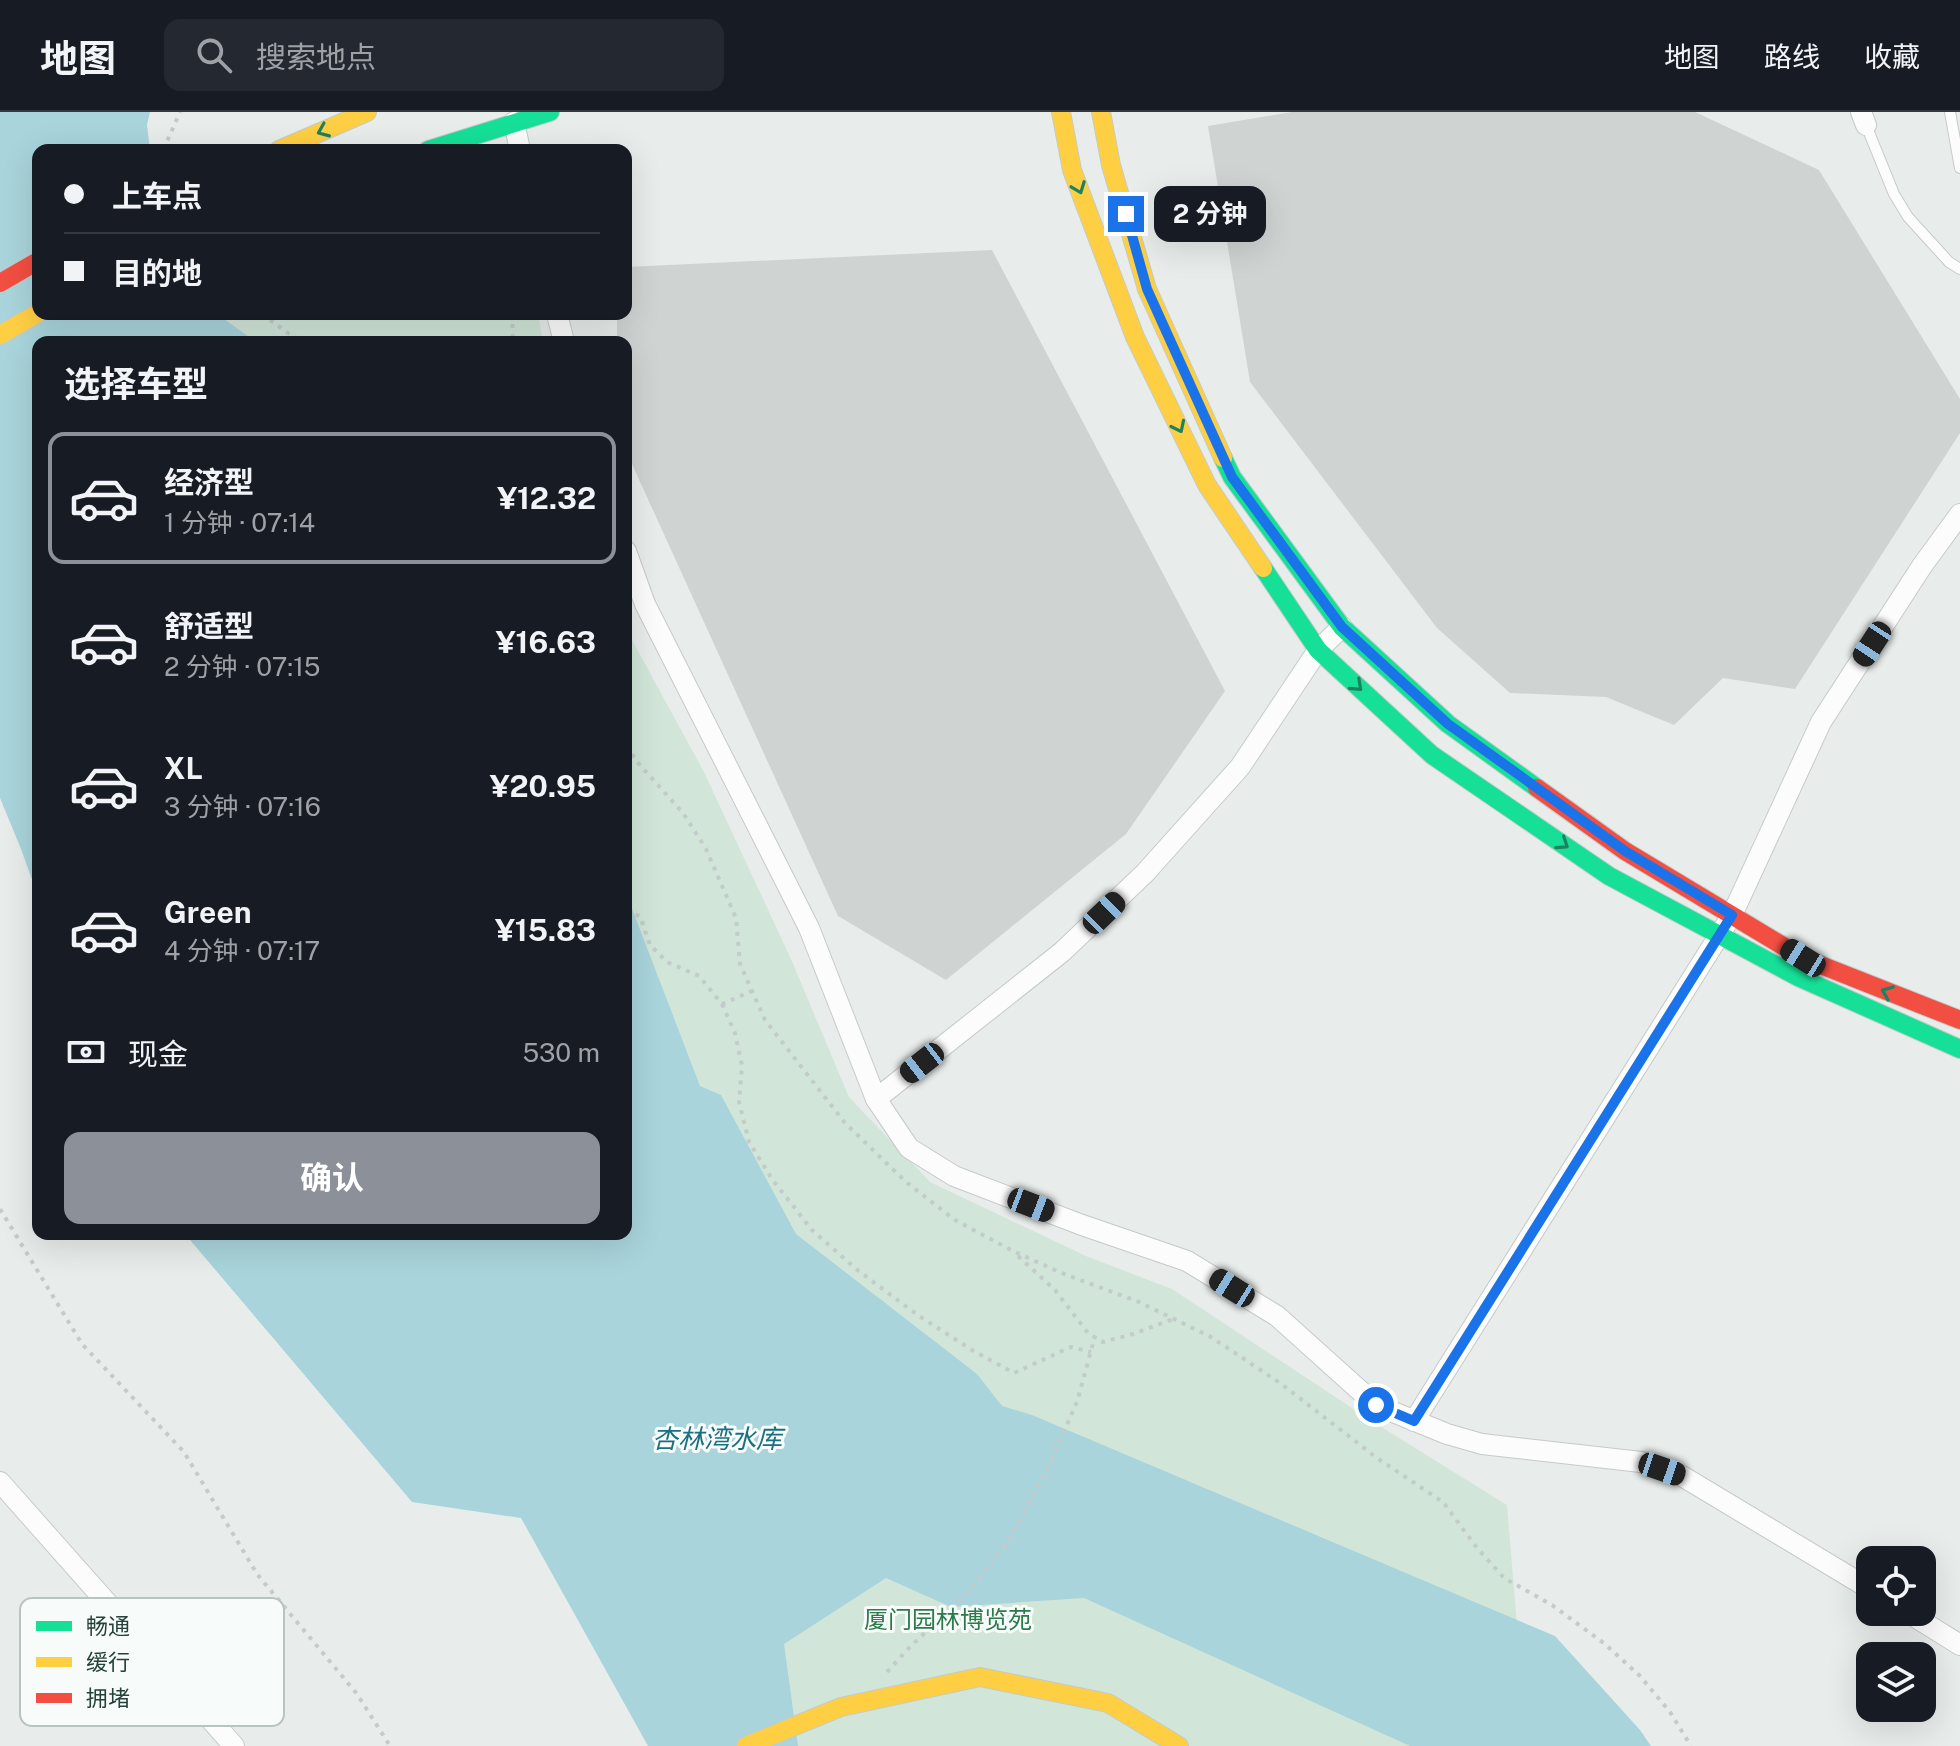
<!DOCTYPE html>
<html lang="zh">
<meta charset="utf-8">
<style>
body{margin:0;font-family:"Public Sans","Noto Sans SC",sans-serif;background:#242831;color:#f1f3f6;height:100vh;display:flex;flex-direction:column;font-size:30px;white-space:nowrap}
*{box-sizing:border-box;margin:0}
p{font-size:26px;color:#9ea1a6}
.icon{flex:none;width:44px;height:44px;fill:none;stroke:currentColor;stroke-width:2;stroke-linecap:round;stroke-linejoin:round}
.map{position:relative;flex:1;overflow:hidden}
.details{position:absolute;left:32px;top:224px;width:600px;height:904px;display:flex;flex-direction:column;background:#171b24;border-radius:16px;box-shadow:0 8px 32px #0002}
.details>*{flex:none}
.guide{position:absolute;left:32px;top:32px;width:600px;height:176px;border-radius:16px;box-shadow:0 8px 32px #0002;display:grid;align-content:center;height:176px;padding:0 32px;background:#171b24}
.buttons{position:absolute;left:1856px;top:1434px;display:grid;gap:16px}
.buttons a{display:grid;place-items:center;width:80px;height:80px;border-radius:16px;background:#171b24;box-shadow:0 8px 32px #0002;font-size:40px}
.end{position:absolute;width:36px;height:36px;margin:-18px;border:10px solid #1a73e8;background:#fff;box-shadow:0 0 0 4px #fff}
.from{border-radius:50%}
.bubble{position:absolute;height:56px;border-radius:16px;background:#171b24;box-shadow:0 8px 32px #0002;font-size:26px;font-weight:700;line-height:56px;text-align:center}
.car{position:absolute;width:24px;height:48px;margin:-24px -12px;border-radius:10px;box-shadow:0 0 6px 2px #0007;background:linear-gradient(#222 24%,#8ab4d8 0 40%,#222 0 76%,#8ab4d8 0 86%,#222 0)}
.guide b{display:flex;align-items:center;gap:28px;height:76px;font-size:30px}
.guide b+b{border-top:2px solid #363941}
.guide i{width:20px;height:20px;background:#f1f3f6}
ul{padding:0;list-style:none}
li{display:flex;align-items:center;gap:24px;height:132px;margin:0 16px 12px;padding:0 16px;border:4px solid transparent;border-radius:16px}
li div{flex:1}
li b{display:block;font-size:30px}
li em{font-style:normal;font-weight:700}
li.active{border-color:#8c9099}
li>.icon{width:72px;height:72px;stroke-width:1.5}
h2{padding:0 32px;font-size:36px;line-height:96px}
.pay{display:flex;align-items:center;gap:20px;height:88px;padding:0 32px;font-size:30px}
.pay p{margin-inline-start:auto}
.primary-button{display:flex;gap:16px;margin-top:auto;padding:16px 32px}
.primary-button a{flex:1;height:92px;border-radius:16px;background:#8c9099;color:#fff;font-size:32px;font-weight:700;line-height:92px;text-align:center}
header{display:flex;align-items:center;gap:48px;box-sizing:border-box;height:112px;padding:0 40px;background:#171b24;border-bottom:2px solid #363941}
header strong{font-size:38px}
nav{display:flex;gap:44px;margin-inline-start:auto;font-size:28px}
.search{width:560px;height:72px;background:#242831;display:flex;align-items:center;gap:20px;box-sizing:border-box;padding:0 28px;border-radius:16px;color:#9ea1a6;font-size:30px}
.map>svg:first-child{display:block}
.green{fill:#d1e6d8}
.water{fill:#a9d4db}
.building{fill:#cfd4d2}
.lines{fill:none;stroke-linecap:round;stroke-linejoin:round}
.lane-casing{stroke:#c5cac8;stroke-width:12}
.street-casing{stroke:#c5cac8;stroke-width:22}
.fast-casing{stroke:#c3cbc8;stroke-width:20}
.slow-casing{stroke:#c3cbc8;stroke-width:20}
.jam-casing{stroke:#c3cbc8;stroke-width:20}
.path{stroke:#c3ccca;stroke-width:4;stroke-dasharray:4 6;stroke-linecap:butt}
.lane{stroke:#fcfcfc;stroke-width:10}
.street{stroke:#fcfcfc;stroke-width:20}
.fast{stroke:#16e098;stroke-width:18}
.slow{stroke:#ffcf43;stroke-width:18}
.jam{stroke:#f24e42;stroke-width:18}
.oneway{stroke:#1e8160}
.route{stroke:#1a73e8;stroke-width:10}
.labels{text-anchor:middle;dominant-baseline:central;stroke-width:6;stroke-linejoin:round;paint-order:stroke}
.park-label{font-size:24px;fill:#2d7a4b;stroke:#f7fbf9}
.water-label{font-size:26px;font-style:italic;fill:#1c6f80;stroke:#f7fbf9}
.key{fill:#f7fbf9;stroke:#b8c4c0;stroke-width:2}
.key-label{font-size:22px;fill:#24423a}
</style>
<header>
<strong>地图</strong>
<div class="search"><svg class="icon" aria-label="search" viewBox="0 0 24 24"><circle cx="10" cy="10" r="6"/><path d="M15 15l6 6"/></svg>搜索地点</div>
<nav><a>地图</a><a>路线</a><a>收藏</a></nav>
</header>
<div class="map">
<svg width="1960" height="1634" viewBox="0 0 1960 1634">
<rect width="100%" height="100%" fill="#e8edeb"/>
<g class="green">
<polygon points="195,202 538,202 543,230 211,230"/>
<polygon points="626,517 704,660 791,847 849,985 930,1070 1086,1144 1172,1177 1370,1308 1507,1393 1521,1561 945,1344 626,991"/>
<polygon points="923,1360 1532,1634 719,1634 678,1559"/>
</g>
<g class="water">
<polygon points="0,0 150,0 147,13 150,38 38,38 38,202 217,202 256,230 38,230 38,784 21,737 0,686"/>
<polygon points="626,781 700,974 721,983 796,1122 977,1262 1002,1294 1032,1303 1555,1524 1640,1618 1651,1634 1410,1634 1084,1486 951,1495 886,1466 784,1532 798,1634 648,1634 521,1406 412,1390 185,1122 626,1122"/>
</g>
<g class="building">
<polygon points="1292,0 1695,0 1819,58 1960,287 1960,321 1795,577 1723,566 1674,613 1606,585 1510,581 1437,516 1250,270 1208,14"/>
<polygon points="992,138 1225,579 1126,722 946,868 838,804 626,339 626,230 617,230 617,202 626,202 626,155"/>
</g>
<g class="lines">
<g class="lane-casing">
<g id="lane">
<polyline points="1950,0 1960,56"/>
<polyline points="1866,13 1894,82 1908,105 1949,150 1960,157"/>
</g>
</g>
<g class="street-casing">
<g id="street">
<polyline points="1861,0 1866,13"/>
<polyline points="514,10 520,38"/>
<polyline points="557,202 564,230"/>
<polyline points="626,439 645,492 809,816 876,987 909,1036 954,1064 1082,1113 1187,1149 1277,1204 1376,1293 1447,1322 1482,1332 1641,1350 1682,1364 1870,1477"/>
<polyline points="876,987 1062,840 1145,761 1240,655 1318,538 1342,515"/>
<polyline points="1414,1309 1732,803 1821,610 1922,454 1960,402"/>
<polyline points="0,1370 234,1634"/>
<polyline points="1907,1500 1960,1533"/>
</g>
</g>
<g class="fast-casing">
<g id="fast">
<polyline points="428,38 550,0"/>
<polyline points="1223,346 1232,365 1342,515 1448,612 1537,676"/>
<polyline points="1263,456 1318,538 1432,643 1609,764 1798,865 1960,937"/>
</g>
</g>
<g class="slow-casing">
<g id="slow">
<polyline points="1061,0 1072,58 1135,225 1207,373 1263,456"/>
<polyline points="1101,0 1111,53 1147,177 1223,346"/>
<polyline points="279,38 367,0"/>
<polyline points="0,223 38,201"/>
<polyline points="746,1634 841,1595 980,1565 1108,1591 1179,1634"/>
</g>
</g>
<g class="jam-casing">
<g id="jam">
<polyline points="0,171 38,149"/>
<polyline points="1537,676 1625,739 1803,846 1960,908"/>
</g>
</g>
<g class="path">
<polyline points="167,38 166,32 180,0"/>
<polyline points="262,202 292,224 305,230"/>
<polyline points="512,202 513,230"/>
<polyline points="626,634 639,652 683,701 706,737 736,806 740,852 765,908 845,1011 906,1070 955,1108 1013,1139 1059,1160 1139,1190 1211,1225 1280,1271 1377,1346 1443,1390 1477,1436 1504,1466 1552,1493 1605,1532 1640,1564 1670,1600 1691,1634"/>
<polyline points="626,800 640,804 650,833 667,850 699,864 722,892 752,879"/>
<polyline points="722,892 735,921 742,954 739,990 749,1030 772,1067 812,1118 856,1157 919,1204 972,1238 1014,1261 1071,1235 1091,1240"/>
<polyline points="0,1097 82,1232 184,1340 257,1462 357,1582 390,1634"/>
<polyline points="1018,1144 1055,1178 1088,1221 1103,1230 1133,1222 1173,1207"/>
<polyline points="887,1560 908,1537 971,1477 1008,1430 1045,1362 1077,1290 1095,1224"/>
</g>
<use href="#lane" class="lane"/>
<use href="#street" class="street"/>
<use href="#fast" class="fast"/>
<use href="#slow" class="slow"/>
<use href="#jam" class="jam"/>
</g>
<defs><path id="oneway-chevron" d="M-2-3.5L2.5 0L-2 3.5" fill="none" stroke-width="1.6" stroke-linecap="round" stroke-linejoin="round" transform="scale(2)"/></defs>
<g class="oneway">
<use href="#oneway-chevron" transform="translate(323 19) rotate(157)"/>
<use href="#oneway-chevron" transform="translate(1079 76) rotate(69)"/>
<use href="#oneway-chevron" transform="translate(1179 315) rotate(64)"/>
<use href="#oneway-chevron" transform="translate(1357 574) rotate(43)"/>
<use href="#oneway-chevron" transform="translate(1563 732) rotate(34)"/>
<use href="#oneway-chevron" transform="translate(1887 880) rotate(-158)"/>
</g>
<g class="lines">
<polyline class="route" points="1126,102 1147,177 1232,365 1342,515 1448,612 1625,739 1732,803 1414,1309 1376,1293"/>
</g>
<g class="labels">
<g class="park-label">
<text x="948" y="1507">厦门园林博览苑</text>
</g>
<g class="water-label">
<text x="717" y="1326">杏林湾水库</text>
</g>
</g>
<rect x="20" y="1486" width="264" height="128" rx="12" class="key"/>
<rect x="36" y="1509" width="36" height="10" fill="#16e098"/>
<rect x="36" y="1545" width="36" height="10" fill="#ffcf43"/>
<rect x="36" y="1581" width="36" height="10" fill="#f24e42"/>
<g class="key-label">
<text x="86" y="1522">畅通</text>
<text x="86" y="1558">缓行</text>
<text x="86" y="1594">拥堵</text>
</g>
</svg>
<div class="buttons">
<a><svg class="icon" aria-label="locate" viewBox="0 0 24 24"><circle cx="12" cy="12" r="6"/><path d="M12 2v4M12 18v4M2 12h4M18 12h4"/></svg></a>
<a><svg class="icon" aria-label="layers" viewBox="0 0 24 24"><path d="M12 4l9 5-9 5-9-5zM3 14l9 5 9-5"/></svg></a>
</div>
<i class="end from" style="left:1376px;top:1293px"></i>
<i class="end" style="left:1126px;top:102px"></i>
<div class="bubble" style="left:1154px;top:74px;width:112px">2 分钟</div>
<i class="car" style="left:1872px;top:532px;rotate:213deg"></i>
<i class="car" style="left:1104px;top:801px;rotate:46deg"></i>
<i class="car" style="left:1803px;top:846px;rotate:302deg"></i>
<i class="car" style="left:922px;top:951px;rotate:232deg"></i>
<i class="car" style="left:1031px;top:1093px;rotate:111deg"></i>
<i class="car" style="left:1232px;top:1176px;rotate:302deg"></i>
<i class="car" style="left:1662px;top:1357px;rotate:109deg"></i>
<div class="guide">
<b><i class="from"></i>上车点</b>
<b><i></i>目的地</b>
</div>
<section class="details">
<h2>选择车型</h2>
<ul>
<li class="active"><svg class="icon" aria-label="car" viewBox="0 0 24 24"><path d="M5 17H2v-5l4-1 3-4h7l3 4 3 1v5h-3M9 17h6M6 11h13"/><circle cx="7" cy="17" r="2"/><circle cx="17" cy="17" r="2"/></svg><div><b>经济型</b><p>1 分钟 · 07:14</p></div><em>¥12.32</em></li>
<li><svg class="icon" aria-label="car" viewBox="0 0 24 24"><path d="M5 17H2v-5l4-1 3-4h7l3 4 3 1v5h-3M9 17h6M6 11h13"/><circle cx="7" cy="17" r="2"/><circle cx="17" cy="17" r="2"/></svg><div><b>舒适型</b><p>2 分钟 · 07:15</p></div><em>¥16.63</em></li>
<li><svg class="icon" aria-label="car" viewBox="0 0 24 24"><path d="M5 17H2v-5l4-1 3-4h7l3 4 3 1v5h-3M9 17h6M6 11h13"/><circle cx="7" cy="17" r="2"/><circle cx="17" cy="17" r="2"/></svg><div><b>XL</b><p>3 分钟 · 07:16</p></div><em>¥20.95</em></li>
<li><svg class="icon" aria-label="car" viewBox="0 0 24 24"><path d="M5 17H2v-5l4-1 3-4h7l3 4 3 1v5h-3M9 17h6M6 11h13"/><circle cx="7" cy="17" r="2"/><circle cx="17" cy="17" r="2"/></svg><div><b>Green</b><p>4 分钟 · 07:17</p></div><em>¥15.83</em></li>
</ul>
<div class="pay"><svg class="icon" aria-label="cash" viewBox="0 0 24 24"><path d="M3 7h18v10H3z"/><circle cx="12" cy="12" r="2"/></svg>现金<p>530 m</p></div>
<div class="primary-button"><a>确认</a></div>
</section>
</div>
